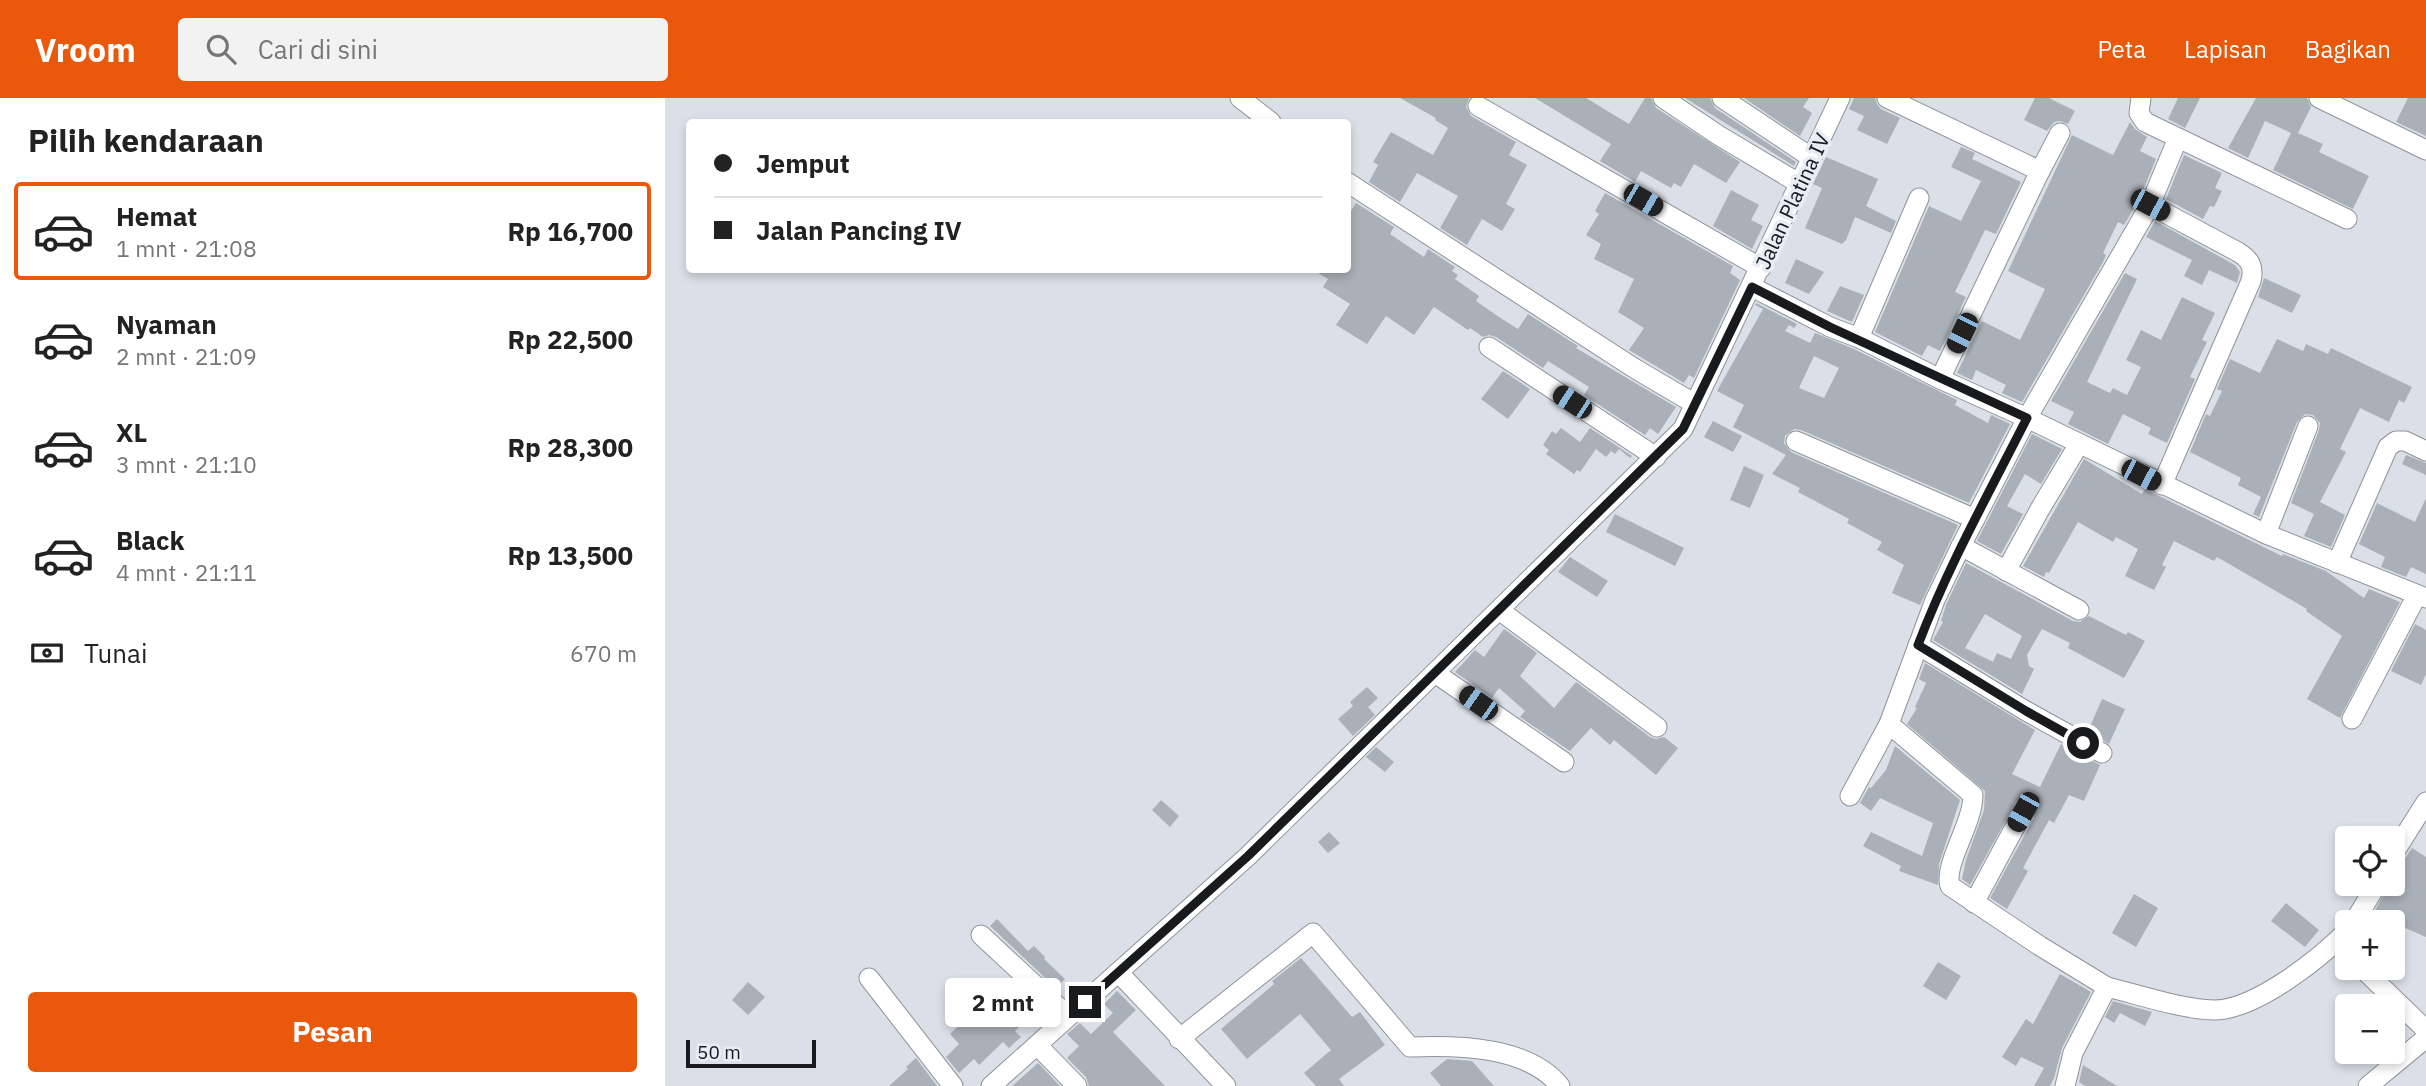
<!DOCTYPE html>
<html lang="id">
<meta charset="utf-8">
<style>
body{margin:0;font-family:"IBM Plex Sans",sans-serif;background:#f2f2f2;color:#222;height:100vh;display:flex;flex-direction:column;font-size:26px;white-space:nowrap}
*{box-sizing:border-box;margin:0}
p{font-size:23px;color:#767676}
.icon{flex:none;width:38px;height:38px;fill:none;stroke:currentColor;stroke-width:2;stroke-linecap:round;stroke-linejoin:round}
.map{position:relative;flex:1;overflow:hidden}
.drawer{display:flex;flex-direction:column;background:#fff;width:665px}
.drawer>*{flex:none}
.banner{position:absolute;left:21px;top:21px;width:665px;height:154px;border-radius:7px;box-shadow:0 4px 10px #0003;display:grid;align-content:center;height:154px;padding:0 28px;background:#fff}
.buttons{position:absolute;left:1670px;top:728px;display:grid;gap:14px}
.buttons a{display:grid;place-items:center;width:70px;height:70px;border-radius:7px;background:#fff;box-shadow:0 4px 10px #0003;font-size:35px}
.scale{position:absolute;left:21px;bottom:18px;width:130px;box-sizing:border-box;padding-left:7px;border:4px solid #181a1d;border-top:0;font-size:19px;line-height:24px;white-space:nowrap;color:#181a1d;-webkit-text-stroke:5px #e8edf5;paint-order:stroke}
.end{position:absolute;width:32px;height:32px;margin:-16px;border:9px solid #181a1d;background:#fff;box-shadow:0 0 0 4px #fff}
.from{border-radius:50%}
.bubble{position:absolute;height:49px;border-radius:7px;background:#fff;box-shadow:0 4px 10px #0003;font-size:23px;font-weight:700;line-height:49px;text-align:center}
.car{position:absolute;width:21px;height:42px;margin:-21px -10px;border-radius:9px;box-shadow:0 0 5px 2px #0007;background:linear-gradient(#222 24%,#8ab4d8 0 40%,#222 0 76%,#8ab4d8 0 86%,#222 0)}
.banner b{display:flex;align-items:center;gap:24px;height:66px;font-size:26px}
.banner b+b{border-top:2px solid #e0e0e0}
.banner i{width:18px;height:18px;background:#222}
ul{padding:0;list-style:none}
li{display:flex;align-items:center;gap:21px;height:98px;margin:0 14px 10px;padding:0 14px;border:4px solid transparent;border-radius:7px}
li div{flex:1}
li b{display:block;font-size:26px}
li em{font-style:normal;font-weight:700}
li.selected{border-color:#ea580c}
li>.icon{width:63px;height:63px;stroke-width:1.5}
h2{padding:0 28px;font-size:32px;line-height:84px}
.pay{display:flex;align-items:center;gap:18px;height:77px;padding:0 28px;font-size:26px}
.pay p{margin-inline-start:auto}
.button{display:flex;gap:14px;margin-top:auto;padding:14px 28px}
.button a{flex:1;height:80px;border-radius:7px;background:#ea580c;color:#fff;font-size:28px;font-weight:700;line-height:80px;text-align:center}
header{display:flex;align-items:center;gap:42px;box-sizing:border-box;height:98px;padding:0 35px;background:#ea580c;color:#fff}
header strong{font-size:33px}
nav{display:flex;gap:38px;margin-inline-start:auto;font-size:24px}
.search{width:490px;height:63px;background:#f2f2f2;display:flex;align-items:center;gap:18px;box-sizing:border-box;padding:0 24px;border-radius:7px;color:#767676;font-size:26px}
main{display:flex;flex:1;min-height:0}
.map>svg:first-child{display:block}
.building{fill:#aab0b7;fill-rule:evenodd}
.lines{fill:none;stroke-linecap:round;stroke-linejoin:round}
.minor-casing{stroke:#8e939a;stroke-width:21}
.minor{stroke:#fff;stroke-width:19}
.route{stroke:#181a1d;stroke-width:9}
.labels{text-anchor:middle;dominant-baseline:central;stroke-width:7;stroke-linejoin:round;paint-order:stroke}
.street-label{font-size:21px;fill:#181a1d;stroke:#e8edf5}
</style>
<header>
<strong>Vroom</strong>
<div class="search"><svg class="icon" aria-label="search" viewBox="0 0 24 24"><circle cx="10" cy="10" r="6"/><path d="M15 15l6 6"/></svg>Cari di sini</div>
<nav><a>Peta</a><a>Lapisan</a><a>Bagikan</a></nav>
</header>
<main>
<section class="drawer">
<h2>Pilih kendaraan</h2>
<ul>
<li class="selected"><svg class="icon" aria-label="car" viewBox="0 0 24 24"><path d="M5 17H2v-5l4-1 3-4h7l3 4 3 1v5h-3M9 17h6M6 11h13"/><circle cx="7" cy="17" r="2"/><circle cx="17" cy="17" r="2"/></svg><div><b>Hemat</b><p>1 mnt · 21:08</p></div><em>Rp 16,700</em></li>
<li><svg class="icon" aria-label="car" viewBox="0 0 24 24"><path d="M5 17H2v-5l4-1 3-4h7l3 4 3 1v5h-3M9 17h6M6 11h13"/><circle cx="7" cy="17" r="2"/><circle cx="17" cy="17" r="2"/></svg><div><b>Nyaman</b><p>2 mnt · 21:09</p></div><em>Rp 22,500</em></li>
<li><svg class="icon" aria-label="car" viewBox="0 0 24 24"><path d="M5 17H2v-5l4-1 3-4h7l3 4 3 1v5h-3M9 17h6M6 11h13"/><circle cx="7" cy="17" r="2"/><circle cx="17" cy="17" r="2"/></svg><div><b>XL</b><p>3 mnt · 21:10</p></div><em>Rp 28,300</em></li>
<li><svg class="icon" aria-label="car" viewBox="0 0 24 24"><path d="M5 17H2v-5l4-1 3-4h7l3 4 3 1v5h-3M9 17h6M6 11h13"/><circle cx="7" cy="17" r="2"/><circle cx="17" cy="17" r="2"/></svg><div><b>Black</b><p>4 mnt · 21:11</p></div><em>Rp 13,500</em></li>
</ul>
<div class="pay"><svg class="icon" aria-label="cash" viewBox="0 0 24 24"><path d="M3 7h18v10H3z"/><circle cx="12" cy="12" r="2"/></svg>Tunai<p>670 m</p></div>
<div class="button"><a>Pesan</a></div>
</section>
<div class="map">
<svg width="1761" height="988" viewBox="0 0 1761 988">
<rect width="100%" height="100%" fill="#dbe0e8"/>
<g class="building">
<polygon points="735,0 804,0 801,9 806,18 851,44 844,57 862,67 841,106 850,111 837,133 817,121 802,147 775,130 793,98 752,75 735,104 704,84 713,67 708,64 726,34 768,57 783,30 770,22 771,20"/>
<polygon points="870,0 921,0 964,26 980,0 986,0 991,10 1075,64 1061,85 1029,66 1016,89 1009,85 1006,90 976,73 970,84 935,63 946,46"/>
<polygon points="1020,0 1045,0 1050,10 1131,64 1129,68"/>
<polygon points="1079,0 1144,0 1138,9 1147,15 1135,38"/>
<polygon points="1189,0 1210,0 1212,6 1216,11 1235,20 1222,46 1192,32 1199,18 1184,11"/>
<polygon points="1370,0 1384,0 1410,13 1403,26 1395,23 1389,24 1382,33 1359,22"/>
<polygon points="1513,0 1535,0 1520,30 1503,21"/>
<polygon points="1591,0 1642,0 1646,9 1633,35 1658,46 1654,54 1704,78 1688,111 1608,72 1626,35 1600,23 1583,60 1563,50"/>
<polygon points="1743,0 1761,0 1761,38 1731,24"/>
<polygon points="1465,24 1470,31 1482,39 1475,53 1491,61 1474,102 1459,127 1453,124 1438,155 1441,157 1438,164 1357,304 1337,295 1341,287 1311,272 1307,282 1292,275 1317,223 1355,242 1380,191 1343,173 1407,37 1448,57"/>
<polygon points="1296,49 1310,55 1307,61 1356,84 1331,136 1320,132 1290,194 1301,199 1275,253 1263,247 1257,258 1210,234 1264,108 1296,123 1316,83 1286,69"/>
<polygon points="1519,57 1557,75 1550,90 1557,93 1549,109 1545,108 1538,121 1501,101"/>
<polygon points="1161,59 1213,81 1201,108 1231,123 1226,135 1190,119 1181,142 1177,146 1140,130 1157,90 1148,86"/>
<polygon points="1066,92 1094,107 1086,122 1098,128 1087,151 1048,128"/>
<polygon points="940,95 1068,168 1065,175 1075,182 1029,280 1024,277 1019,285 964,252 979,230 953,214 969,181 929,161 936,146 921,137 934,116 930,113"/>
<polygon points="691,105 729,129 725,136 759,159 763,151 790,169 787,173 793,177 790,181 814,198 811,203 834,219 853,231 863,216 913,248 911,250 1011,309 993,336 985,330 980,337 919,297 924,289 883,263 878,270 831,239 824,237 818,239 805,230 803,232 769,209 749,237 721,218 702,246 671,227 685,206 658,189 663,181 648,172 682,172 682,119"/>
<polygon points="1490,123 1570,167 1575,174 1572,185 1544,172 1537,187 1519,178 1527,162 1481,139"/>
<polygon points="1131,161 1159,174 1144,196 1120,185"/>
<polygon points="1460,175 1472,181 1422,284 1445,295 1448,290 1462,297 1476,269 1461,262 1476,232 1496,242 1517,199 1550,215 1537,242 1542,244 1525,279 1530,281 1502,345 1483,336 1486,330 1458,316 1443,346 1403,326 1409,314 1386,303"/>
<polygon points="1599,180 1636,197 1627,215 1593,199"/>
<polygon points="1175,188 1199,197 1187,224 1162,213"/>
<path d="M1091 205 1132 226 1129 230 1124 227 1120 233 1145 245 1150 235 1189 251 1292 302 1290 307 1323 325 1326 317 1345 326 1304 405 1136 332 1129 331 1120 338 1119 345 1126 354 1293 427 1255 507 1227 495 1239 467 1212 452 1217 444 1182 425 1184 421 1133 394 1135 390 1107 376 1121 357 1068 329 1079 307 1052 293 1098 211 1090 207ZM1149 258 1174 270 1159 300 1134 290Z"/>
<polygon points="1612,241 1638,253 1641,246 1663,256 1666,250 1747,289 1739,305 1734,302 1724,324 1695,310 1675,351 1681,354 1655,404 1680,417 1666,449 1639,438 1649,416 1626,405 1654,332 1655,325 1648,317 1640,316 1632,324 1594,419 1588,416 1596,399 1573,387 1576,380 1525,354 1541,316 1545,318 1557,293 1552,291 1565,261 1595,275"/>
<polygon points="838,273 865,291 843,321 816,301"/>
<polygon points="1048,323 1077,338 1068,354 1039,339"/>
<polygon points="896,330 915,344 925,330 967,358 965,360 954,351 950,356 946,353 941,359 931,351 915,374 912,372 909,376 881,356 884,352 878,347 887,333 891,336"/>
<polygon points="1367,336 1397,351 1376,386 1360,376 1342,408 1358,416 1336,456 1312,443"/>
<polygon points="1741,357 1761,365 1761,377 1737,366"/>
<polygon points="1419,361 1477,396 1480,391 1617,458 1618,456 1661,473 1699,500 1704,491 1735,504 1675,620 1642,601 1677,538 1641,513 1642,511 1552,459 1549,463 1509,443 1497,467 1501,469 1489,492 1460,478 1473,451 1451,439 1448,444 1413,424 1384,475 1381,474 1379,479 1358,468"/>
<polygon points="1079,368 1099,377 1085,410 1065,402"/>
<polygon points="1761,400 1761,476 1746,469 1741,479 1716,469 1720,459 1694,446 1712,405 1750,424"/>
<polygon points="950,416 1019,450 1010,468 941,434"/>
<polygon points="905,459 943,483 932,499 893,474"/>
<path d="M1301 465 1408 523 1415 524 1424 518 1461 537 1463 534 1480 543 1459 580 1403 550 1405 545 1377 531 1362 557 1364 568 1369 571 1357 596 1268 542 1278 524 1276 523 1281 507ZM1320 516 1357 538 1346 561 1332 555 1328 564 1300 550Z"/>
<polygon points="1750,526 1761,532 1761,576 1756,587 1726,573"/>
<polygon points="839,531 872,555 855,578 889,610 911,584 985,639 991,641 999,639 1013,650 991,677 949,642 945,647 926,630 905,653 855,619 860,613 834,590 827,600 790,574 810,552 819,559"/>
<polygon points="1260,565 1370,632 1347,676 1375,689 1396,646 1435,667 1419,703 1404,697 1389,725 1384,722 1358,770 1363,773 1342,811 1325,800 1369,720 1369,708 1358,702 1351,704 1305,787 1297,781 1301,762 1319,712 1320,693 1242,626 1252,610 1250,609 1261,585 1254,581"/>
<polygon points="702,589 713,600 703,609 710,617 688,638 673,621 688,608 685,604"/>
<polygon points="1437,601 1460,611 1444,646 1423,633"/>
<polygon points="1230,648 1295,702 1274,766 1273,787 1234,773 1236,768 1198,748 1206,734 1257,758 1268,725 1215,700 1206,713 1195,705 1204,689 1206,690 1221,672"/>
<polygon points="711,649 729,664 720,674 701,659"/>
<polygon points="496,702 514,718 505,729 487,712"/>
<polygon points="664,734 675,745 663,755 653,744"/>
<polygon points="1747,750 1761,759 1761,839 1708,816 1724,786 1727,786 1729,770 1737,765"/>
<polygon points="1469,796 1493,810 1471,849 1447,835"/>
<polygon points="1621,805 1654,832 1640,849 1606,823"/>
<polygon points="332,821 363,853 369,848 380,859 379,861 400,881 391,890 325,828"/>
<polygon points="636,860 687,919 695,914 720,947 674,981 679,988 651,988 639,975 666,952 635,916 582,961 556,931 609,886 607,883"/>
<polygon points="1273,864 1296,878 1281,902 1258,888"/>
<polygon points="1395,876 1426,894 1397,950 1389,980 1385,988 1369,988 1379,970 1356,959 1351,968 1337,959 1361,921 1368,926"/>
<polygon points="83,884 100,899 83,917 67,902"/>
<polygon points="351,886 373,907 354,925 356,927 350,933 356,939 344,950 338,944 314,967 309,961 294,975 281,959 294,946 285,936 305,917 309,922 326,906 327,908"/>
<polygon points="452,893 471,912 448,934 500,988 424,988 421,979 402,960 414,948 402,936 415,925 426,936 448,915 439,906"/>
<polygon points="1448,903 1487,914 1480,928 1455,915 1449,925 1440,919"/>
<polygon points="251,960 272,988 224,988 243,971 241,969"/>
<polygon points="782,961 807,963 829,988 776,988 765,975"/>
<polygon points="373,965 395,988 347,988"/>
<polygon points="1418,967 1452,988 1420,988 1414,984"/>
</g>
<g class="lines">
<g class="minor-casing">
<g id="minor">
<polyline points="575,0 606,24"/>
<polyline points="998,0 1053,37 1135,86"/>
<polyline points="1057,0 1147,60"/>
<polyline points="1222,0 1375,73 1275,281"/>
<polyline points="1476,0 1474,15 1480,24 1682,121"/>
<polyline points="1654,0 1761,52"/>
<polyline points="813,8 1096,170"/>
<polyline points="1375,73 1395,35"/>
<polyline points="682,84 969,270 1030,306"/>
<path d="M1485 107 1573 154C1586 162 1589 169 1586 183L1497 387"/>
<polyline points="1087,189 1165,229 1194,240 1275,281 1362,320 1601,436 1761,500"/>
<polyline points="1194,240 1254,100"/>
<polyline points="824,249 991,359"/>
<polyline points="1131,343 1310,421"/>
<polyline points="1601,436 1643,328"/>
<polyline points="1296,448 1414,512"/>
<polyline points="1672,465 1723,349 1731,343 1740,343 1761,353"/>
<polyline points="1341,473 1375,411 1414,346"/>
<polyline points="834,512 992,629"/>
<polyline points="1253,547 1361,613 1437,655"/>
<polyline points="770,575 899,664"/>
<polyline points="1687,621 1752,497"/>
<polyline points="1185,698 1224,626"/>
<polyline points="1727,758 1761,704"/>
<polyline points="1309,805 1358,714"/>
<polyline points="1689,824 1712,786"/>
<polyline points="316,837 403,918"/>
<polyline points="1697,870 1761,932"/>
<polyline points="453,874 561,988"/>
<polyline points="204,880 288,988"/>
<path d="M1442 889 1375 848 1285 788C1278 767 1308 726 1308 697L1224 626 1270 502 1296 448 1362 320 1485 107 1513 40"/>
<path d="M514 941 648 835 745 949C792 947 863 948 895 988"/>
<polyline points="372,947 412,988"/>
<polyline points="326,988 583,758 1018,331 1175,0"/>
<path d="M1400 988 1408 955 1442 889C1475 897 1515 911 1549 912 1590 912 1653 862 1682 833"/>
<polyline points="1703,988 1761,940"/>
</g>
</g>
<use href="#minor" class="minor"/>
</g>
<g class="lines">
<path class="route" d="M420 904 583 758 1018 331 1087 189 1165 229 1362 320C1324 395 1283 468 1253 547L1361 613 1418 645"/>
</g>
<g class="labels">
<g class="street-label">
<text transform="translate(1127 103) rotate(-65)">Jalan Platina IV</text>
</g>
</g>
</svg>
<div class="buttons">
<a><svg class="icon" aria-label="locate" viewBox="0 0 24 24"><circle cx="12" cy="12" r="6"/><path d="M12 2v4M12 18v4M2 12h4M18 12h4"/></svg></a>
<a>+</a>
<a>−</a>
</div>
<div class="scale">50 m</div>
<i class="end from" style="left:1418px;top:645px"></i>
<i class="end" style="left:420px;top:904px"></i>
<div class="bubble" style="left:280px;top:880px;width:116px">2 mnt</div>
<i class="car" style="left:978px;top:102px;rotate:120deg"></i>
<i class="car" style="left:1485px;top:107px;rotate:118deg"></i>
<i class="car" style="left:1297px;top:235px;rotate:206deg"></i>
<i class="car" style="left:907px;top:304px;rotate:303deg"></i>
<i class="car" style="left:1476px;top:377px;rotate:117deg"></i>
<i class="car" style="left:813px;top:605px;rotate:305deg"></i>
<i class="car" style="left:1358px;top:714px;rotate:209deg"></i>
<div class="banner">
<b><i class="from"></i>Jemput</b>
<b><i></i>Jalan Pancing IV</b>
</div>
</div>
</main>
